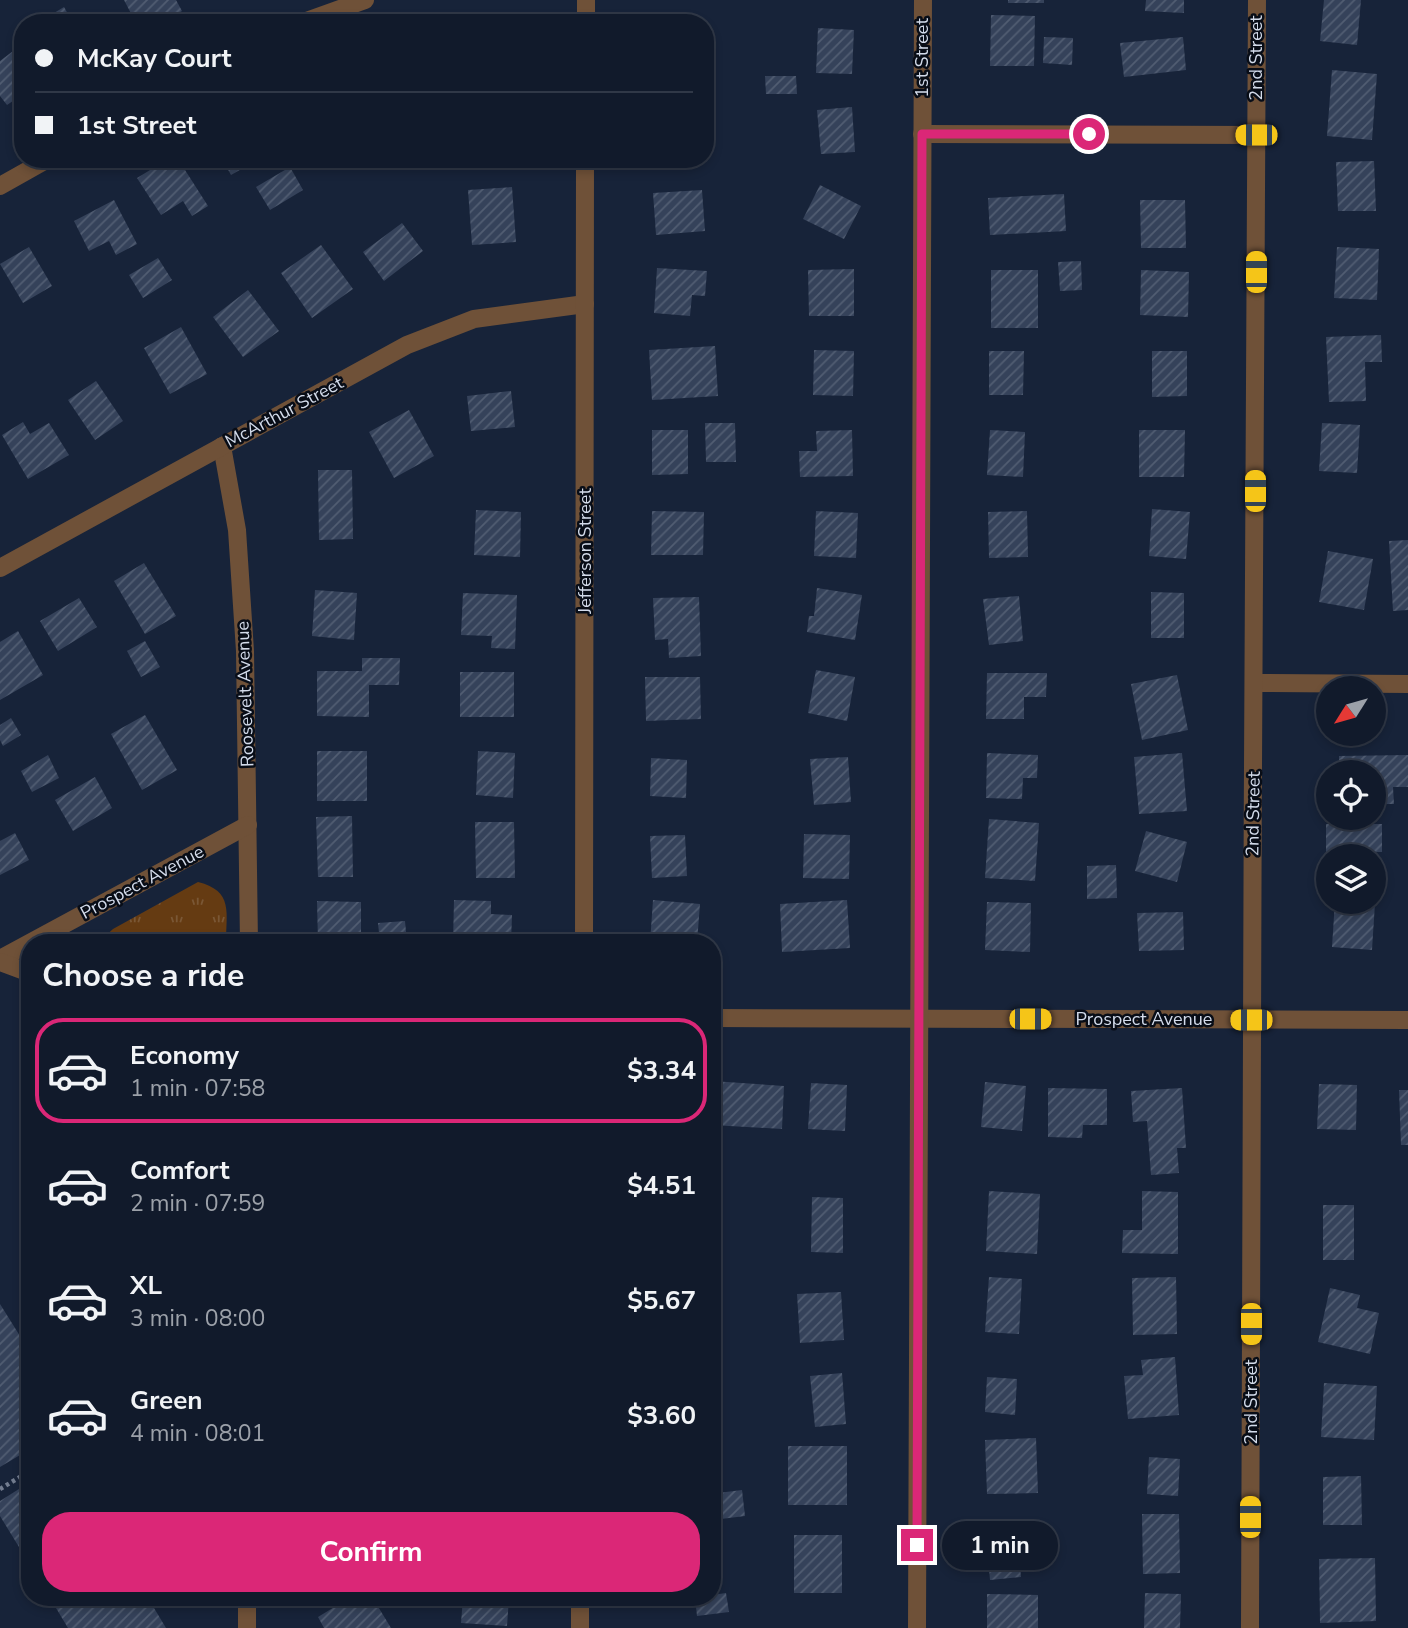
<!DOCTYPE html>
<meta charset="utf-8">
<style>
body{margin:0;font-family:"Nunito Sans",sans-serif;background:#1e2737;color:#f1f3f6;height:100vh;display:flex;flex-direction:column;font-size:26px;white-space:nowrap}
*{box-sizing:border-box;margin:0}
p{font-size:23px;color:#9ca1a9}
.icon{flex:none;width:38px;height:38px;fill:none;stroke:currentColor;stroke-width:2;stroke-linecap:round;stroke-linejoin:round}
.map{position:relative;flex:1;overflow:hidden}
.side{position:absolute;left:21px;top:934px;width:700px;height:672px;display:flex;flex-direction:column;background:#111a2b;border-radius:28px;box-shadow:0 4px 10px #0003,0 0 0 2px #303847}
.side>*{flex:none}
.guide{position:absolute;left:14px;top:14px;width:700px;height:154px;border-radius:28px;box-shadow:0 4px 10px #0003,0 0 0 2px #303847;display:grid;align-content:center;height:154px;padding:0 21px;background:#111a2b}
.needle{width:46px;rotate:233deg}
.fabs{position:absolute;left:1316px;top:676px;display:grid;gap:14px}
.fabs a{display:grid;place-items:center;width:70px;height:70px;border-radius:50%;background:#111a2b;box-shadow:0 4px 10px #0003,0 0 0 2px #303847;font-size:35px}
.end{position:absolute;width:32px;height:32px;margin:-16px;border:9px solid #db2777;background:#fff;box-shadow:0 0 0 4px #fff}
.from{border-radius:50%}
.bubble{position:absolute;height:49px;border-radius:24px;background:#111a2b;box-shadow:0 4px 10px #0003,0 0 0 2px #303847;font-size:23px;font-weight:700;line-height:49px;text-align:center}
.car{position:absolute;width:21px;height:42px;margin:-21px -10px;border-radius:9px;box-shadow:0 0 5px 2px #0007;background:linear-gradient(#f5c518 24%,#345 0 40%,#f5c518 0 76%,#345 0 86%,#f5c518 0)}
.guide b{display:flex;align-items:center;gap:24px;height:66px;font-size:26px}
.guide b+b{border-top:2px solid #303847}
.guide i{width:18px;height:18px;background:#f1f3f6}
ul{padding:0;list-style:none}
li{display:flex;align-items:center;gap:21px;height:105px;margin:0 14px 10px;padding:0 7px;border:4px solid transparent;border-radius:28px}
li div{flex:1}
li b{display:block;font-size:26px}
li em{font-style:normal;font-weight:700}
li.on{border-color:#db2777}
li>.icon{width:63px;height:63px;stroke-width:1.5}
h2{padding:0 21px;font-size:32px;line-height:84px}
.button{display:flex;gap:14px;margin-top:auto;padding:14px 21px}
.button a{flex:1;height:80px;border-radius:28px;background:#db2777;color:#fff;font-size:28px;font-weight:700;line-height:80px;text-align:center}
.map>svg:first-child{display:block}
.grass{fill:url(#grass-tufts)}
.building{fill:url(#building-hatch)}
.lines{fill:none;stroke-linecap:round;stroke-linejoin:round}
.path{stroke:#727c8f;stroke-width:4.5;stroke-dasharray:3.5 3.5;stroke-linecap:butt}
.minor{stroke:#6f5138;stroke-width:18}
.route{stroke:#db2777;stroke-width:9}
.labels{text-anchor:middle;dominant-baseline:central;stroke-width:5;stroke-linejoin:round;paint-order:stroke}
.street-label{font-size:18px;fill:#d3dbea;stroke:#080d17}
</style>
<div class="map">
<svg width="1408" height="1628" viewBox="0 0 1408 1628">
<defs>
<pattern id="grass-tufts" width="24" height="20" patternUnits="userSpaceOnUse" patternTransform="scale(1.75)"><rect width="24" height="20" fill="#653b12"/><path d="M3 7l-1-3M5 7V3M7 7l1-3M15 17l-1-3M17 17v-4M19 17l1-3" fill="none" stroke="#7a5735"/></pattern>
<pattern id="building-hatch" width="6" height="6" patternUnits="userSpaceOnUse" patternTransform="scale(1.75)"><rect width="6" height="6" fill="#35425a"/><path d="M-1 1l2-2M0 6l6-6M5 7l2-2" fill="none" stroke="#515d72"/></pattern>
</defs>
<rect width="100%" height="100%" fill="#172339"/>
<path class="grass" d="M198 882C234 891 226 913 226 943H98L113 929Z"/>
<g class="building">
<polygon points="124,0 176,0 182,11 162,23 136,23"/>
<rect x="1008" y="0" width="36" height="3"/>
<polygon points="1146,0 1184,0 1184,13 1145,11"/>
<polygon points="1324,0 1361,0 1357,45 1320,41"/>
<polygon points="64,7 73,23 47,23 44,19"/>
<polygon points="95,13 101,23 78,23"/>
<polygon points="991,15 1035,16 1034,66 990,66"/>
<polygon points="818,28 854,30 852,74 816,73"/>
<polygon points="1044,37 1073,38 1072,65 1043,63"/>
<polygon points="1183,37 1186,70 1124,77 1120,43"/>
<polygon points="17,48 23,55 23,94 7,105 0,96 0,61"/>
<polygon points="1332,70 1377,74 1372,140 1327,136"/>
<polygon points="765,76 796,76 797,94 766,94"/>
<polygon points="852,107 855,152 821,154 817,110"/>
<polygon points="168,159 178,159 208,206 192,216 183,201 161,215 137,178"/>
<polygon points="222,159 259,159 231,175"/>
<polygon points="1374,161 1376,211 1338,211 1336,162"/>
<polygon points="290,167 303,190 270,210 256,187"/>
<polygon points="820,185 861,206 844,239 803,219"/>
<polygon points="512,187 516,242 472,245 468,190"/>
<polygon points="702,190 705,231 656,235 653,193"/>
<polygon points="1064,194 1066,231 990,235 988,198"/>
<polygon points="114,200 137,244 116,255 109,241 89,251 74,221"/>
<polygon points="1140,200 1185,200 1186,248 1141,248"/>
<polygon points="402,223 423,251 384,281 363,252"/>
<polygon points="321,245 353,289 312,318 281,273"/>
<polygon points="29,247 52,286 23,303 0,264"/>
<polygon points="1337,247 1379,249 1377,300 1334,298"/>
<polygon points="158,258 172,280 143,298 129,275"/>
<polygon points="1081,261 1082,290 1060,291 1058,262"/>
<polygon points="657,268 707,271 705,296 692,295 690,316 654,313"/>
<polygon points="854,269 854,316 809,316 808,270"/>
<rect x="991" y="270" width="47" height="58"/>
<polygon points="1141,270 1189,272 1188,317 1140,315"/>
<polygon points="248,290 279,331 243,357 213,317"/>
<polygon points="181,327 207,374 170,394 144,348"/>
<polygon points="1381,335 1382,362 1365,362 1366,401 1329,402 1326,337"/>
<polygon points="715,346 718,396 652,400 649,350"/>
<polygon points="814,350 854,351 853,396 813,395"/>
<polygon points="989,351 1024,351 1023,395 989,395"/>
<polygon points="1152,351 1187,351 1187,396 1152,397"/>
<polygon points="96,381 123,421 95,440 68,400"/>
<polygon points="511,391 515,427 471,431 467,396"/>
<polygon points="409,410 434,456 394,478 369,432"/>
<polygon points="23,422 30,434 49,423 69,455 28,479 2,435"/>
<polygon points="705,423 735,423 736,462 706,462"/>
<polygon points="1322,423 1360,425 1357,473 1319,471"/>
<polygon points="652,430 688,430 688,474 652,475"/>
<polygon points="852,430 853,476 800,477 799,451 817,451 816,431"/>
<polygon points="990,430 1025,432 1023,477 987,475"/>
<polygon points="1139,430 1185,430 1184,477 1139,477"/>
<polygon points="318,470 352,470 353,539 319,540"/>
<polygon points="1152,509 1190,512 1186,559 1149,556"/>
<polygon points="476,510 521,512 520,557 474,555"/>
<polygon points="652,511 704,512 703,555 651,555"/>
<polygon points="816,511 858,513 856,558 814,556"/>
<polygon points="1027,511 1028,557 989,558 988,512"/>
<polygon points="1408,540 1408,610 1393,611 1389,541"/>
<polygon points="1328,551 1373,559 1364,610 1319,602"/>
<polygon points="144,563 176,616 145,634 114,581"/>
<polygon points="817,588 862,595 855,640 807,632 809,616 814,616"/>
<polygon points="315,590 357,593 354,640 312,636"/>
<polygon points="1151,592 1184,593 1184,638 1151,638"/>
<polygon points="463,593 517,595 515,649 491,648 492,636 461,635"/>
<polygon points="1019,596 1023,641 989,645 983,599"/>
<polygon points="699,597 701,656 669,658 668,639 655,640 653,598"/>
<polygon points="79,598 97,627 58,651 40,621"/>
<polygon points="18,631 43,675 0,700 0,642"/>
<polygon points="145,641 160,667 141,677 127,651"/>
<polygon points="362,658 400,658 399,685 369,685 369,717 317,716 317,671 362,671"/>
<polygon points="816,670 855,677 847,721 808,713"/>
<rect x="460" y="672" width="54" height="45"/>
<polygon points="987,673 1047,673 1046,697 1024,697 1024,719 986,719"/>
<polygon points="1177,675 1188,730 1142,740 1131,684"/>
<polygon points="645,677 700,677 701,719 646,721"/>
<polygon points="145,715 177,770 142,790 111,734"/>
<polygon points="11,718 21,735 3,746 0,740 0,725"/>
<rect x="317" y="751" width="50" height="50"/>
<polygon points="478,751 515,753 513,798 476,795"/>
<polygon points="987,753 1038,755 1037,778 1023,778 1022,799 986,798"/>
<polygon points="1182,753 1187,811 1139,814 1134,757"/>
<polygon points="48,755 59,778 32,792 21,771"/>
<polygon points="1408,755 1408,787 1393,787 1394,804 1374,804 1374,772 1339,772 1339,756"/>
<polygon points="848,757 851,802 814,805 810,759"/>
<polygon points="651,758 687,760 686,798 650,796"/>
<polygon points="95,777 112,808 73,831 55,800"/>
<rect x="1325" y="787" width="3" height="18"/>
<polygon points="352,816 353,877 318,877 316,817"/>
<polygon points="989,819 1039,823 1035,881 985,878"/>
<polygon points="475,822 514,822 515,878 476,878"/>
<polygon points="1326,824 1382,824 1382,852 1375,852 1375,856 1326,856"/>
<polygon points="1146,831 1187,842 1177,882 1135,871"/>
<polygon points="15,833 29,860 0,875 0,841"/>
<polygon points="804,834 850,835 849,879 803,878"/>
<polygon points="685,835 687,876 652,878 650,836"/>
<polygon points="1116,865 1117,898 1087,899 1087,866"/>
<polygon points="454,900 491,901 491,914 512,915 511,943 453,943"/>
<polygon points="653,900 700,904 697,943 650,943"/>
<polygon points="847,900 850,948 782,952 780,904"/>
<polygon points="317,901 361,902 361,943 318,943"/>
<polygon points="1335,901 1375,903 1372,950 1332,947"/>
<polygon points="987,902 1031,903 1030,952 985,950"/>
<polygon points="1183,912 1184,950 1139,951 1137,913"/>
<polygon points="405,921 407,943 380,943 378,923"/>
<polygon points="712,1081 784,1086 782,1129 712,1125"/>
<polygon points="985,1082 1026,1086 1022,1131 981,1127"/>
<polygon points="811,1083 847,1085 845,1131 808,1129"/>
<polygon points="1319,1084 1357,1085 1356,1130 1317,1129"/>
<polygon points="1048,1088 1107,1089 1107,1125 1083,1125 1082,1138 1048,1137"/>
<polygon points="1182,1088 1186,1148 1177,1148 1179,1173 1151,1175 1147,1121 1133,1122 1131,1091"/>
<polygon points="1399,1090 1408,1090 1408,1145 1401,1145"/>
<polygon points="989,1191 1040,1194 1037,1254 986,1251"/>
<polygon points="1142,1191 1178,1192 1178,1254 1122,1253 1123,1230 1142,1230"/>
<polygon points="812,1197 843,1198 843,1253 811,1252"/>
<rect x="1323" y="1205" width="31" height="55"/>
<polygon points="989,1277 1022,1279 1019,1334 985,1332"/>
<polygon points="1176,1277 1177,1334 1133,1335 1132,1278"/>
<polygon points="1330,1288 1360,1295 1357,1308 1379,1313 1370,1354 1318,1342"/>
<polygon points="841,1292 844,1340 800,1343 797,1294"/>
<polygon points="0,1304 30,1352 30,1449 0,1467"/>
<polygon points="1175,1357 1179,1415 1128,1419 1124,1376 1143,1375 1141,1360"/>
<polygon points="842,1373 846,1424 815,1427 810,1376"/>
<polygon points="987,1377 1017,1379 1015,1415 985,1412"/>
<polygon points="1324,1383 1377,1386 1374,1440 1321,1437"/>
<polygon points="1036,1438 1038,1493 987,1494 985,1440"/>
<rect x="788" y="1446" width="59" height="59"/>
<polygon points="1149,1457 1180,1459 1178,1496 1147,1494"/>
<polygon points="1361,1476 1362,1525 1323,1525 1323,1477"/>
<polygon points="30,1482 30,1565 0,1516 0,1501"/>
<polygon points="742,1490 745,1516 721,1519 718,1493"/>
<polygon points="1142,1514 1179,1514 1180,1573 1143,1574"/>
<polygon points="1016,1522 1021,1577 990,1580 985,1525"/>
<rect x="794" y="1535" width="48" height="58"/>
<polygon points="1375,1558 1376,1621 1320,1623 1319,1559"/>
<polygon points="726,1593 729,1612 697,1616 695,1598 712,1598 712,1595"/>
<polygon points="1145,1593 1181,1594 1180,1628 1144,1628"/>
<polygon points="987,1594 1038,1595 1038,1628 987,1628"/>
<polygon points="50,1598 148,1598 166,1628 68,1628"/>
<polygon points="349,1598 354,1598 361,1608 374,1600 391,1628 324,1628 318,1617"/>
<polygon points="463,1598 509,1598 507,1626 461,1623"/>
</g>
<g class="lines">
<polyline class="path" points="0,1489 30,1471"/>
<g class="minor">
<polyline points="301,23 365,0"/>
<polyline points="586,23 586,0"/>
<polyline points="922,134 1256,135"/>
<polyline points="0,186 48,159"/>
<polyline points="222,446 237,530 245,651 249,943"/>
<polyline points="0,568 407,345 474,319 585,304"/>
<polyline points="1255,683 1408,684"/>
<polyline points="584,943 585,159"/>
<polyline points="0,959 248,825"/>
<polyline points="0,962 30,973"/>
<polyline points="712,1018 1408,1020"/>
<polyline points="247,1598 247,1628"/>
<polyline points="580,1628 580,1598"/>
<polyline points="917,1628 923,0"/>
<path d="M1250 1628C1251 1085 1254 543 1257 0"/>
</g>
</g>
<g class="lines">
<polyline class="route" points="917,1545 922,134 1089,134"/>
</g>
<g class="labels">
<g class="street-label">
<text transform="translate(922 58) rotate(-90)">1st Street</text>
<text transform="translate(1256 58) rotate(-90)">2nd Street</text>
<text transform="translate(284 412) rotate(-28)">McArthur Street</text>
<text transform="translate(585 551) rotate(-90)">Jefferson Street</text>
<text transform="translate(245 694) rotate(-92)">Roosevelt Avenue</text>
<text transform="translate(1253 814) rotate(-89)">2nd Street</text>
<text transform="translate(142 882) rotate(-28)">Prospect Avenue</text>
<text x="1144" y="1019">Prospect Avenue</text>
<text transform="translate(1251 1402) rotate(-90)">2nd Street</text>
</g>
</g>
</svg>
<div class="fabs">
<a><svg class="needle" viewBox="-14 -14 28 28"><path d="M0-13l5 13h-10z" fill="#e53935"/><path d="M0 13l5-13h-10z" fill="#9ca1a9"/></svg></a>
<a><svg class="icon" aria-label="locate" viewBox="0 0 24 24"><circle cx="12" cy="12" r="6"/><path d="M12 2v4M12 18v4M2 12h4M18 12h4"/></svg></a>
<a><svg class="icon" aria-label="layers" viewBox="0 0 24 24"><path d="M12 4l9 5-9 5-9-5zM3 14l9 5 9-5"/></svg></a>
</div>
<i class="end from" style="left:1089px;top:134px"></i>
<i class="end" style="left:917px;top:1545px"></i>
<div class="bubble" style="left:942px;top:1521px;width:116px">1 min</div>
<i class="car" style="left:1256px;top:135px;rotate:270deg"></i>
<i class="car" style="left:1256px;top:272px;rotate:0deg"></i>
<i class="car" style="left:1255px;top:491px;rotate:0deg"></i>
<i class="car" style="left:1030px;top:1019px;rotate:90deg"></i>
<i class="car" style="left:1251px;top:1020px;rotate:270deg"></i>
<i class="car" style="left:1251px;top:1324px;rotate:180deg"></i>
<i class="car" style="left:1250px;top:1517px;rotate:0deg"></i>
<div class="guide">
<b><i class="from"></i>McKay Court</b>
<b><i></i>1st Street</b>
</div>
<section class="side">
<h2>Choose a ride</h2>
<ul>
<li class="on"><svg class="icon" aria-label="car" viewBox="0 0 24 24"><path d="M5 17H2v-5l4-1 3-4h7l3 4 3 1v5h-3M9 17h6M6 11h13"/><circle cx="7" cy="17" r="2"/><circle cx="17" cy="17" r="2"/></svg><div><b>Economy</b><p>1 min · 07:58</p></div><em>$3.34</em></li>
<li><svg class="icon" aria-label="car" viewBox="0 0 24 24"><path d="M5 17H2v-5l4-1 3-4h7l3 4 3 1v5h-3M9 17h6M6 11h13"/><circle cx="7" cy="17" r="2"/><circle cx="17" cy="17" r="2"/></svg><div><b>Comfort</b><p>2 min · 07:59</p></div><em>$4.51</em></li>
<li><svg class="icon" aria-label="car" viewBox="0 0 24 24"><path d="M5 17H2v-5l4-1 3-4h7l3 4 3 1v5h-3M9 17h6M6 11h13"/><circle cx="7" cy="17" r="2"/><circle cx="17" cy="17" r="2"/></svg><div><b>XL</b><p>3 min · 08:00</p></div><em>$5.67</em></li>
<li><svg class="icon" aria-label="car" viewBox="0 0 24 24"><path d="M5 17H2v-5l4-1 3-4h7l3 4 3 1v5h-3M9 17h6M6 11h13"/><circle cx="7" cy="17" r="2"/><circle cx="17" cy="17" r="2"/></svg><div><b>Green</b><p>4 min · 08:01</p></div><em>$3.60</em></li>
</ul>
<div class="button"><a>Confirm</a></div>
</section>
</div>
